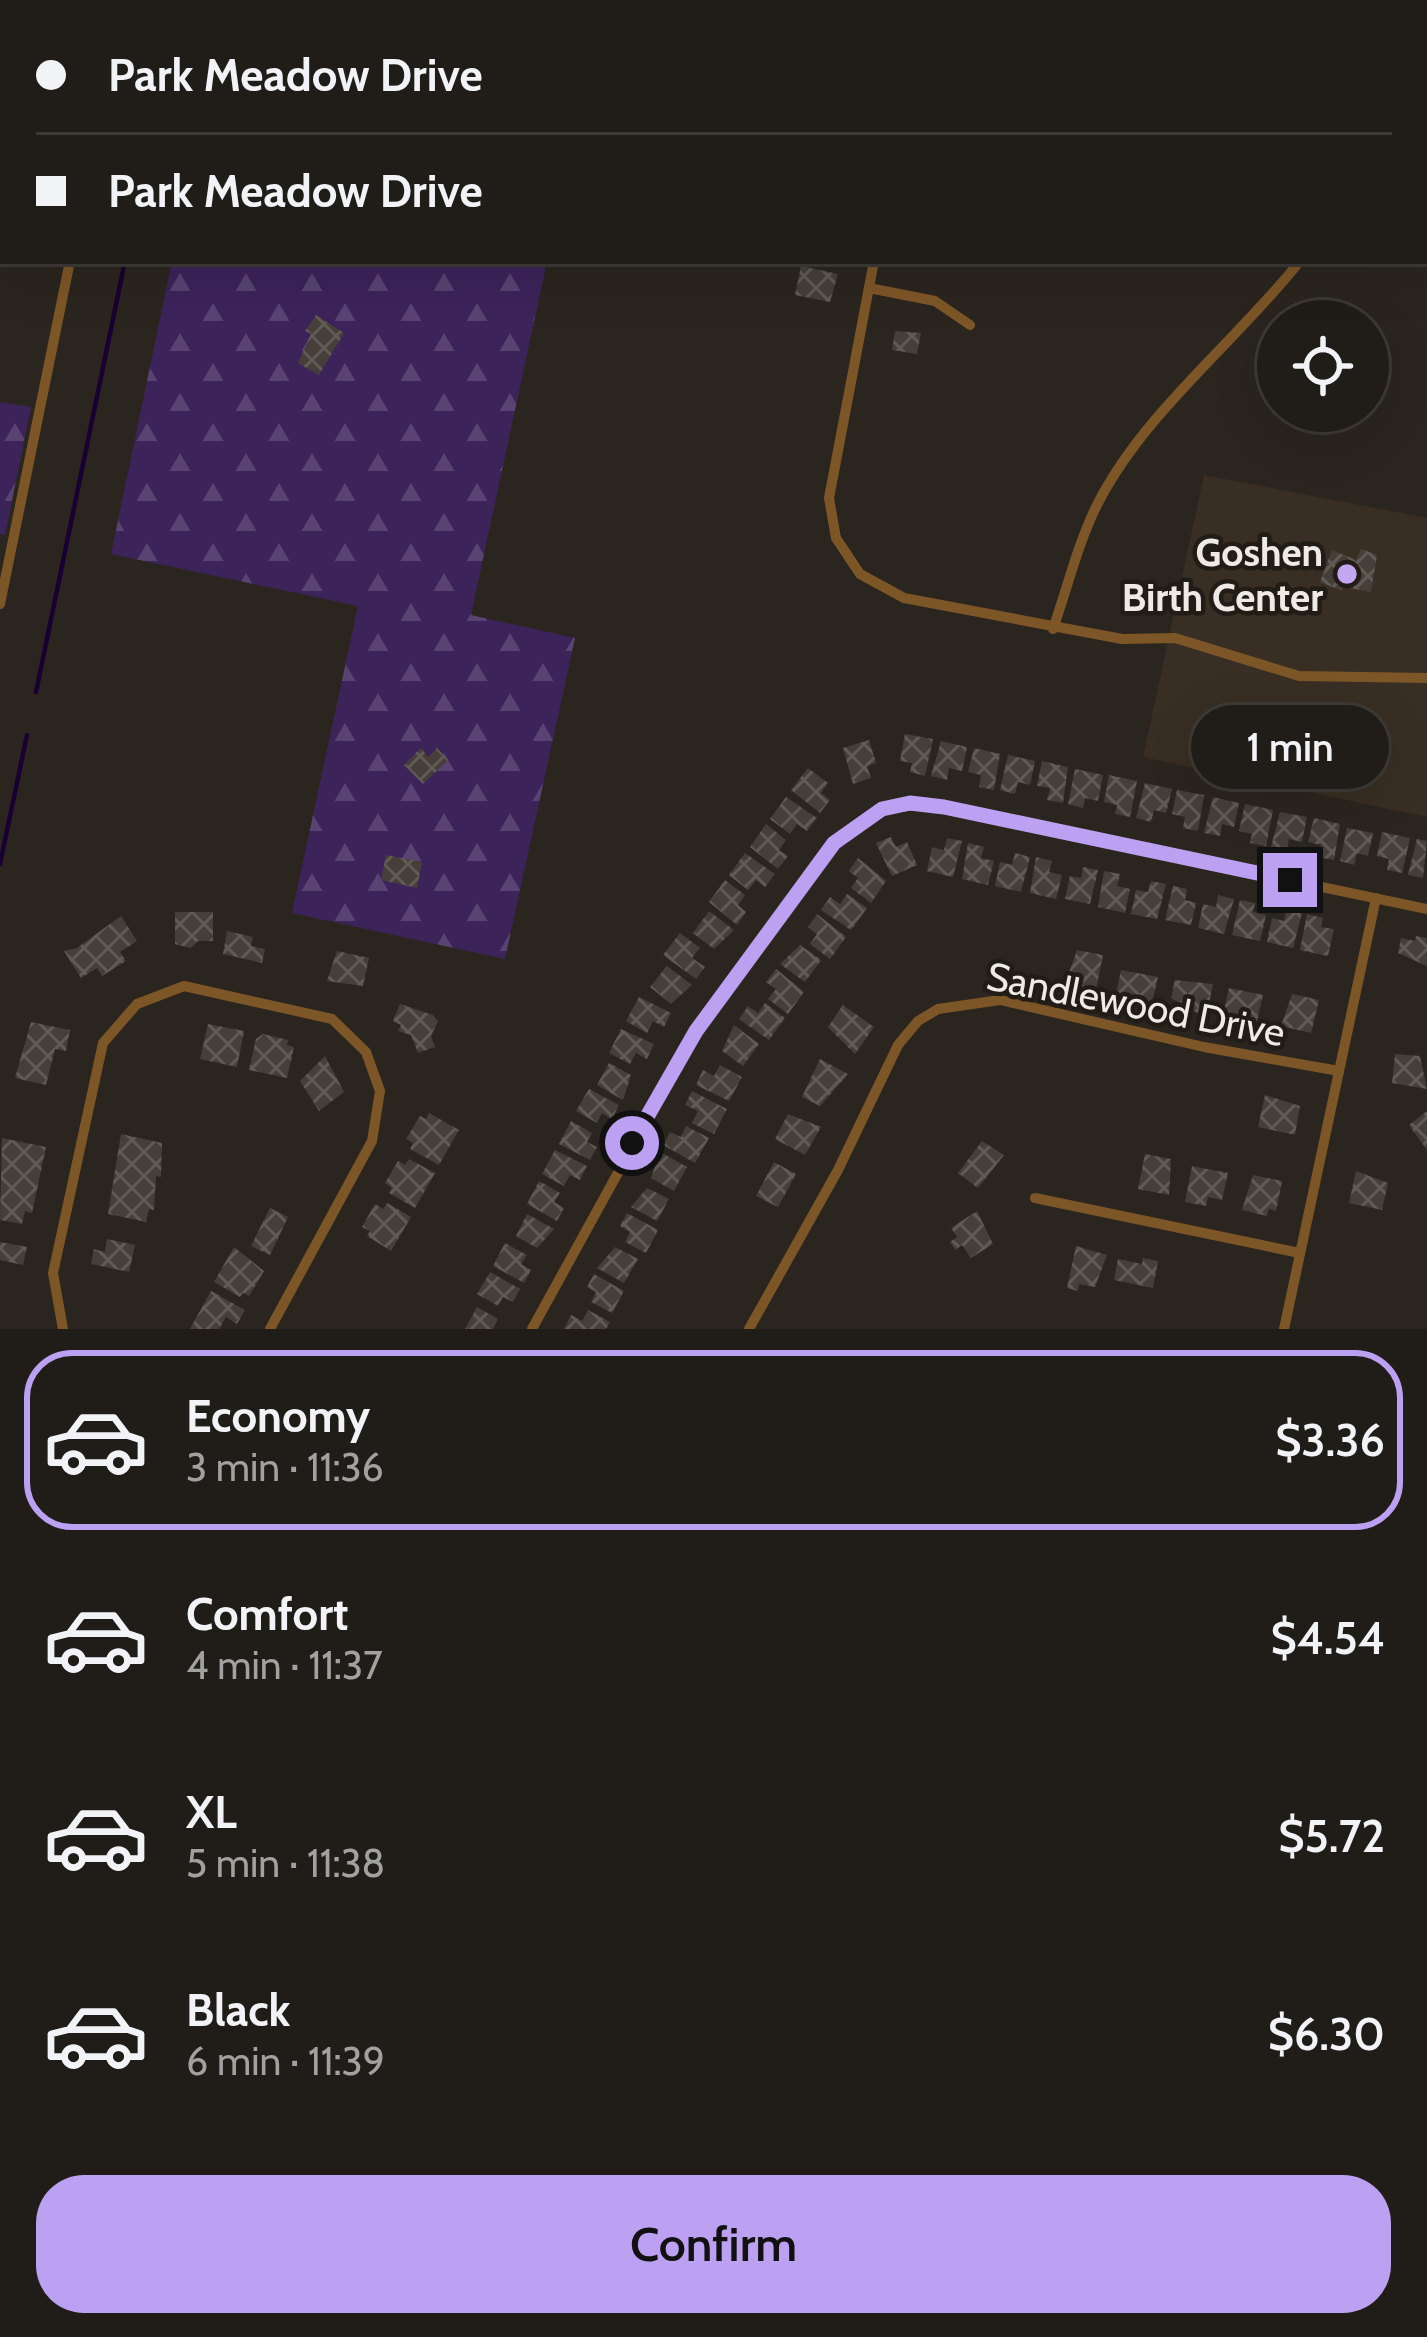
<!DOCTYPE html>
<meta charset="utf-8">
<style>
body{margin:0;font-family:Cabin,sans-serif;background:#282520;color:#f1f3f6;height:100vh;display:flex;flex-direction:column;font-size:45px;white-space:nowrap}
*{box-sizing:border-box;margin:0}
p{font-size:39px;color:#a2a1a1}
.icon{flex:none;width:66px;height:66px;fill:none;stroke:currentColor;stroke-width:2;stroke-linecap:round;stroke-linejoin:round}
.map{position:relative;height:1329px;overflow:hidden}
.sheet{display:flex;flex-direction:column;background:#201c17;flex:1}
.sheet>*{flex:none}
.banner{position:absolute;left:0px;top:0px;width:1428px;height:264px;box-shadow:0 12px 48px #0002,0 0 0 3px #3d3a36;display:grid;align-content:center;height:264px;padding:0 36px;background:#201c17}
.buttons{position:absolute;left:1257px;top:300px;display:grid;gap:24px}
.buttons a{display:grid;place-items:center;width:132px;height:132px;border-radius:50%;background:#201c17;box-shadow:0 12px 48px #0002,0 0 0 3px #3d3a36;font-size:60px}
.end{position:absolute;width:54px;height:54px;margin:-27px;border:15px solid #bca0f2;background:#111;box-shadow:0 0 0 6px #111}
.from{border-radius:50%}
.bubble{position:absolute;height:84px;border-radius:42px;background:#201c17;box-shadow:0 12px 48px #0002,0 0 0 3px #3d3a36;font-size:39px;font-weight:600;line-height:84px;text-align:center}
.banner b{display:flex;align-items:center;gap:42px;height:114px;font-size:45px}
.banner b+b{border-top:3px solid #3d3a36}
.banner i{width:30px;height:30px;background:#f1f3f6}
ul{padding:21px 0 0;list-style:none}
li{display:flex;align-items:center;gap:36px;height:180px;margin:0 24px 18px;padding:0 12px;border:6px solid transparent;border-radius:48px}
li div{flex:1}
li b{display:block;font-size:45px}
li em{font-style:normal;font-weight:600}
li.on{border-color:#bca0f2}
li>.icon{width:108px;height:108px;stroke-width:1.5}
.cta{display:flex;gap:24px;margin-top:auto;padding:24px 36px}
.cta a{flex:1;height:138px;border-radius:48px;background:#bca0f2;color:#111;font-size:48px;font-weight:600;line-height:138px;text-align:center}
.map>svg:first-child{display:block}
.built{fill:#382e23}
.forest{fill:url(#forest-firs)}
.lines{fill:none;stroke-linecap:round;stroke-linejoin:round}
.stream{stroke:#190032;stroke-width:4.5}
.building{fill:url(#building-cross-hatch)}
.minor{stroke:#7d5627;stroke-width:10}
.route{stroke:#bca0f2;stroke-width:15}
.poi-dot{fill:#c4a7f1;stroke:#211c16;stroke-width:4.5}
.labels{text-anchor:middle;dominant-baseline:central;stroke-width:9;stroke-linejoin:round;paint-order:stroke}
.poi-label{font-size:39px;font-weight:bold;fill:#eeeae6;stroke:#211c16;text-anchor:end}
.street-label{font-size:39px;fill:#eeeae6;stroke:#211c16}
</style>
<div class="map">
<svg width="1427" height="1329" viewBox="0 0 1427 1329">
<defs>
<pattern id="forest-firs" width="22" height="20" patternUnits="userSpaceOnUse" patternTransform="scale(3)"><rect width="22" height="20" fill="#3c235a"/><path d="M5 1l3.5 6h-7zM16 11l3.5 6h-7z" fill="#584372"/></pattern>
<pattern id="building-cross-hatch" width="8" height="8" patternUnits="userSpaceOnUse" patternTransform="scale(3)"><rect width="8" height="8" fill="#463f39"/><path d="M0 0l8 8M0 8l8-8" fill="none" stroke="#615b56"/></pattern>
</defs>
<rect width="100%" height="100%" fill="#2b251f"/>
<polygon class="built" points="1204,475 1427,518 1427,817 1143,757"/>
<g class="forest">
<polygon points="172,261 547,261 471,615 575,638 505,959 292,913 358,606 111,554"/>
<polygon points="0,402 31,407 5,535 0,534"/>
</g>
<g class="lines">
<g class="stream">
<polyline points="178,3 179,0"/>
<polyline points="36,692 125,261"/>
<polyline points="0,864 27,735"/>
</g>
</g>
<g class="building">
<polygon points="801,266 838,274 830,302 795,295"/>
<polygon points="316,315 344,333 319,375 298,363 311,334 305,331"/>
<polygon points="895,331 921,333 917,354 892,350"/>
<polygon points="1361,549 1377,555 1371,592 1344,587 1342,591 1320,582 1332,550 1356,560"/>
<polygon points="905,734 933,739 925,776 910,772 912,763 900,761"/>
<polygon points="869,740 876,763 867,766 871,778 853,784 843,748"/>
<polygon points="941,741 967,747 962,771 949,768 947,780 931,776"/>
<polygon points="421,748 428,757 437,748 448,760 423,784 404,765"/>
<polygon points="974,748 1000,754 994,790 979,787 981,775 968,772"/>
<polygon points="1008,755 1035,761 1030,785 1018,782 1015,794 1000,790"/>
<polygon points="1042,761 1068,767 1063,803 1047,800 1050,788 1037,786"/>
<polygon points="808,768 828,783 821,793 830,800 820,813 791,790"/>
<polygon points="1075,769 1103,775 1098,801 1085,798 1083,808 1068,804"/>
<polygon points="1109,775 1137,781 1130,817 1115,814 1117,805 1104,802"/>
<polygon points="1145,783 1172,789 1166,813 1154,810 1151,822 1136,818"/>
<polygon points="1177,790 1204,795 1198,831 1183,828 1185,817 1172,814"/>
<polygon points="786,797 817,818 807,831 797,824 790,834 770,819"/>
<polygon points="1213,797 1239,803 1234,827 1222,824 1220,836 1204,833"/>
<polygon points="1245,804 1273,810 1266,846 1250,843 1252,834 1239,831"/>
<polygon points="1280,812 1307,817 1302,842 1289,839 1287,851 1271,847"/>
<polygon points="1314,818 1340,824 1334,860 1318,857 1321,845 1308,842"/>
<polygon points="766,824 786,840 779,850 788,856 778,869 750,847"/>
<polygon points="1347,828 1373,833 1368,856 1357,853 1354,865 1340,861"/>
<polygon points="1382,832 1410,838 1402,873 1387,870 1389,859 1377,856"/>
<polygon points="891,837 896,847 907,842 917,865 892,876 876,843"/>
<polygon points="947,838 962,841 953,877 927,871 932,847 944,850"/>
<polygon points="1417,839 1427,841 1423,878 1408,875"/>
<polygon points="968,843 984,847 981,858 994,861 988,885 962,879"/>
<polygon points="745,853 775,874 765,887 756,880 748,890 729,875"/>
<polygon points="1015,853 1030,857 1021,892 995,886 1000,862 1012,865"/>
<polygon points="386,855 422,862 417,888 381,880"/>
<polygon points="1036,857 1052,861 1049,872 1062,875 1056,899 1030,893"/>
<polygon points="858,858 886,881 871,903 851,888 858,878 849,871"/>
<polygon points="1083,867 1098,870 1090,904 1065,899 1070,876 1081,878"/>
<polygon points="1104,871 1120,874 1117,886 1130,889 1125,913 1098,907"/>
<polygon points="725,880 745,895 738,905 746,912 737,925 709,902"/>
<polygon points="1151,881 1166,884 1157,919 1131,914 1136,890 1148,892"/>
<polygon points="1173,886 1187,889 1185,900 1196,903 1191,925 1165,920"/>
<polygon points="847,894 867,908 851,930 821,910 830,897 840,904"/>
<polygon points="1218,895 1234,899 1224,934 1198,928 1203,904 1216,907"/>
<polygon points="1240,900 1255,903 1253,912 1266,915 1260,941 1232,935"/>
<polygon points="1287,909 1302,913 1293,948 1267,942 1272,918 1284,921"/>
<polygon points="709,911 734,930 714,949 693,933"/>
<polygon points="175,912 213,912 213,941 198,941 191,948 175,944"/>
<polygon points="817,914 846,937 830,959 810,944 817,934 808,927"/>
<polygon points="1307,914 1323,918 1321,927 1334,929 1328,956 1300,950"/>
<polygon points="121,916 137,941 120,952 126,961 102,976 97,968 81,978 64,951 77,948"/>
<polygon points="227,931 253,937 251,946 265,949 262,963 223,954"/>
<polygon points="680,933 700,948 692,958 705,967 696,979 663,955"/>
<polygon points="1416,936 1427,938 1427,966 1398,953 1401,938 1415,941"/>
<polygon points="800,945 821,960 805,982 780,964"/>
<polygon points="1077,950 1103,955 1096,990 1065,984"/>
<polygon points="337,951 369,958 363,986 327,981"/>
<polygon points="667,966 692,985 671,1004 650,987"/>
<polygon points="776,969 804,992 788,1014 768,999 776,989 766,982"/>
<polygon points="1121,970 1158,977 1152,1003 1131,994 1129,1001 1115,999"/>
<polygon points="1175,980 1213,984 1206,1018 1171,998"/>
<polygon points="1229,988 1263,995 1257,1021 1222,1019"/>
<polygon points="1292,994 1319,1000 1311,1033 1281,1026"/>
<polygon points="639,997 671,1013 664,1027 653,1021 647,1033 626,1021"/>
<polygon points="765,1003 785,1018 769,1040 739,1019 748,1006 758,1013"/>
<polygon points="400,1004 433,1015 438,1021 431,1036 435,1047 418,1053 411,1035 398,1031 401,1025 393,1021"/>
<polygon points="843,1005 874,1027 855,1054 828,1027"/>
<polygon points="31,1022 70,1030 66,1051 55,1049 46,1085 15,1078"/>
<polygon points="208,1024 244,1031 237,1067 200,1059"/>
<polygon points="734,1025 759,1044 743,1066 722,1051"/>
<polygon points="621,1029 654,1044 647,1059 636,1053 630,1064 609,1053"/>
<polygon points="263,1034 288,1040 287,1045 294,1047 287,1078 249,1070 256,1039"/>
<polygon points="1395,1054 1420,1056 1427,1089 1392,1083"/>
<polygon points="325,1056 344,1092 319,1111 300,1081"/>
<polygon points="820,1059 848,1074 820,1106 802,1097"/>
<polygon points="609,1063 631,1075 623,1100 597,1085"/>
<polygon points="720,1065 742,1077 729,1101 696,1085 703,1070 714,1076"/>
<polygon points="589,1089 619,1105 612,1119 602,1113 597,1123 576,1111"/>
<polygon points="692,1091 727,1109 714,1134 692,1123 698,1111 685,1105"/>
<polygon points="1265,1095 1300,1106 1295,1135 1258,1127"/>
<polygon points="1427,1111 1427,1150 1409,1125"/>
<polygon points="429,1113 459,1130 439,1165 410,1149 413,1143 406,1139 420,1116 426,1119"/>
<polygon points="788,1114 821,1127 805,1155 775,1139"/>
<polygon points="571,1121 592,1133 587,1142 597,1147 590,1160 559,1144"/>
<polygon points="686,1126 709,1138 695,1163 663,1145 670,1132 681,1137"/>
<polygon points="121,1134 162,1143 161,1177 156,1176 154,1210 149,1209 146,1222 108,1214"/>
<polygon points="2,1138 46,1147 32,1213 25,1211 22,1224 0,1220"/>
<polygon points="982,1141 1004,1155 978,1188 958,1173"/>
<polygon points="555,1150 587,1166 580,1180 570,1175 564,1186 542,1174"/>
<polygon points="660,1152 687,1167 674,1191 651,1178"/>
<polygon points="1145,1154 1171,1159 1169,1195 1138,1189"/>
<polygon points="409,1159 435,1173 415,1208 389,1193 392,1188 385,1183 398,1161 405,1165"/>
<polygon points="774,1162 796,1174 778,1207 756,1196"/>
<polygon points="1192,1166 1228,1173 1222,1200 1208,1197 1206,1206 1185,1202"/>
<polygon points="1356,1171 1388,1183 1382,1210 1349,1203"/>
<polygon points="1253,1175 1282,1181 1276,1211 1269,1209 1267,1216 1242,1210"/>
<polygon points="539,1181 560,1193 554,1202 564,1208 557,1221 527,1204"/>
<polygon points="647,1188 669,1199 657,1221 631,1207"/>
<polygon points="387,1203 411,1217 391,1251 367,1236 370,1231 362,1227 375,1204 383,1209"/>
<polygon points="270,1208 288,1217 270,1255 251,1246"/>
<polygon points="977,1211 993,1244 971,1258 962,1245 955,1250 950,1242 957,1237 951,1228"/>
<polygon points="627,1213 658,1230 646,1253 625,1242 630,1232 620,1226"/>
<polygon points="527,1214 554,1229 537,1248 516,1236"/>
<polygon points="107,1239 135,1245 129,1272 91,1264 94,1249 105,1252"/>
<polygon points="0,1242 27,1247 23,1265 0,1260"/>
<polygon points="505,1243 527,1255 521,1264 531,1270 524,1283 493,1266"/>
<polygon points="1076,1246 1107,1255 1095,1287 1079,1284 1078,1291 1067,1288"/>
<polygon points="234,1247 264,1271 249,1296 243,1293 240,1297 214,1282"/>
<polygon points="615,1247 638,1259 624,1283 597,1268"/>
<polygon points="1143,1258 1158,1261 1153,1288 1114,1280 1118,1259 1142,1264"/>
<polygon points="490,1272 520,1289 513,1302 503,1297 498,1306 477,1294"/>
<polygon points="594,1274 624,1291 612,1313 591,1302 596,1292 587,1287"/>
<polygon points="211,1291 245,1310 237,1324 226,1317 219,1329 190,1329"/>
<polygon points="477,1307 498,1319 493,1329 465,1329"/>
<polygon points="588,1310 610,1322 606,1329 564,1329 571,1315 582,1321"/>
</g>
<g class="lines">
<g class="minor">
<polyline points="123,3 124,0"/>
<polyline points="924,3 925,0"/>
<polyline points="874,261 829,498 836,538 860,574 904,598 1122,639 1175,638 1299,676 1427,678"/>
<polyline points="869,288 935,301 970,325"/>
<polyline points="0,604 70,261"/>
<path d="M1053 629C1067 589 1078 543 1097 505 1144 412 1236 342 1300 261"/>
<polyline points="1035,1198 1300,1253"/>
<polyline points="63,1329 53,1273 103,1043 137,1004 184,986 332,1019 366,1052 380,1091 372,1141 270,1329"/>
<polyline points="532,1329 696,1031 834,843 882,809 926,804 1427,909"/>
<polyline points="749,1329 838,1170 898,1045 918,1021 938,1009 1000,1000 1204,1047 1339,1071"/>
<polyline points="1284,1329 1376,898"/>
</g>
</g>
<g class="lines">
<polyline class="route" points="632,1143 696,1031 834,843 882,809 910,803 944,807 1290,880"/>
</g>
<circle class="poi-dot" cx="1347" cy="574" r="12"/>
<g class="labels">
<g class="poi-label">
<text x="1323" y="552">Goshen<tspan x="1323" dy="45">Birth Center</tspan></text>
</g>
<g class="street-label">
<text transform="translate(1136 1004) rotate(11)">Sandlewood Drive</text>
</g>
</g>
</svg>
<div class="buttons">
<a><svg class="icon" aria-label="locate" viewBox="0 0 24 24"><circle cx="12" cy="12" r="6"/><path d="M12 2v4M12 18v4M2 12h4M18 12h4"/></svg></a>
</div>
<i class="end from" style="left:632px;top:1143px"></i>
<i class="end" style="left:1290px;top:880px"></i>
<div class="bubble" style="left:1191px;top:705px;width:198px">1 min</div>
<div class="banner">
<b><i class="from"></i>Park Meadow Drive</b>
<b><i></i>Park Meadow Drive</b>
</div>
</div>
<section class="sheet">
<ul>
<li class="on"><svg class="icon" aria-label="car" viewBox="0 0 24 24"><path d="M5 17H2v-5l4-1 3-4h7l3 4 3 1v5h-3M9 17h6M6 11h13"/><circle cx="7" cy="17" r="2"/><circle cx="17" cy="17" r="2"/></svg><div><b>Economy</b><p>3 min · 11:36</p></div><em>$3.36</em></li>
<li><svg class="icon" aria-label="car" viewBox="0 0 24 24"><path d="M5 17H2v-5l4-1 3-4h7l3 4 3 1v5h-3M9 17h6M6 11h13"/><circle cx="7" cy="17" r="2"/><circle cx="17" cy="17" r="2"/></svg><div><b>Comfort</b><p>4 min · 11:37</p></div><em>$4.54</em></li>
<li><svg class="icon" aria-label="car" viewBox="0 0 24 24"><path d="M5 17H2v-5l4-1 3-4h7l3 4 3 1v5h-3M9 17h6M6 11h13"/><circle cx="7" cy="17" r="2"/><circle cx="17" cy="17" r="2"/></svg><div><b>XL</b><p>5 min · 11:38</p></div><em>$5.72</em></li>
<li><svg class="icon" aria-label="car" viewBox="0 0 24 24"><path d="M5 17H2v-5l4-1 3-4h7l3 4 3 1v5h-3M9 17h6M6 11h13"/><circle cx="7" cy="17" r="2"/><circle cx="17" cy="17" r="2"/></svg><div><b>Black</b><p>6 min · 11:39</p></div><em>$6.30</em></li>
</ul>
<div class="cta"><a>Confirm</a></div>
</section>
